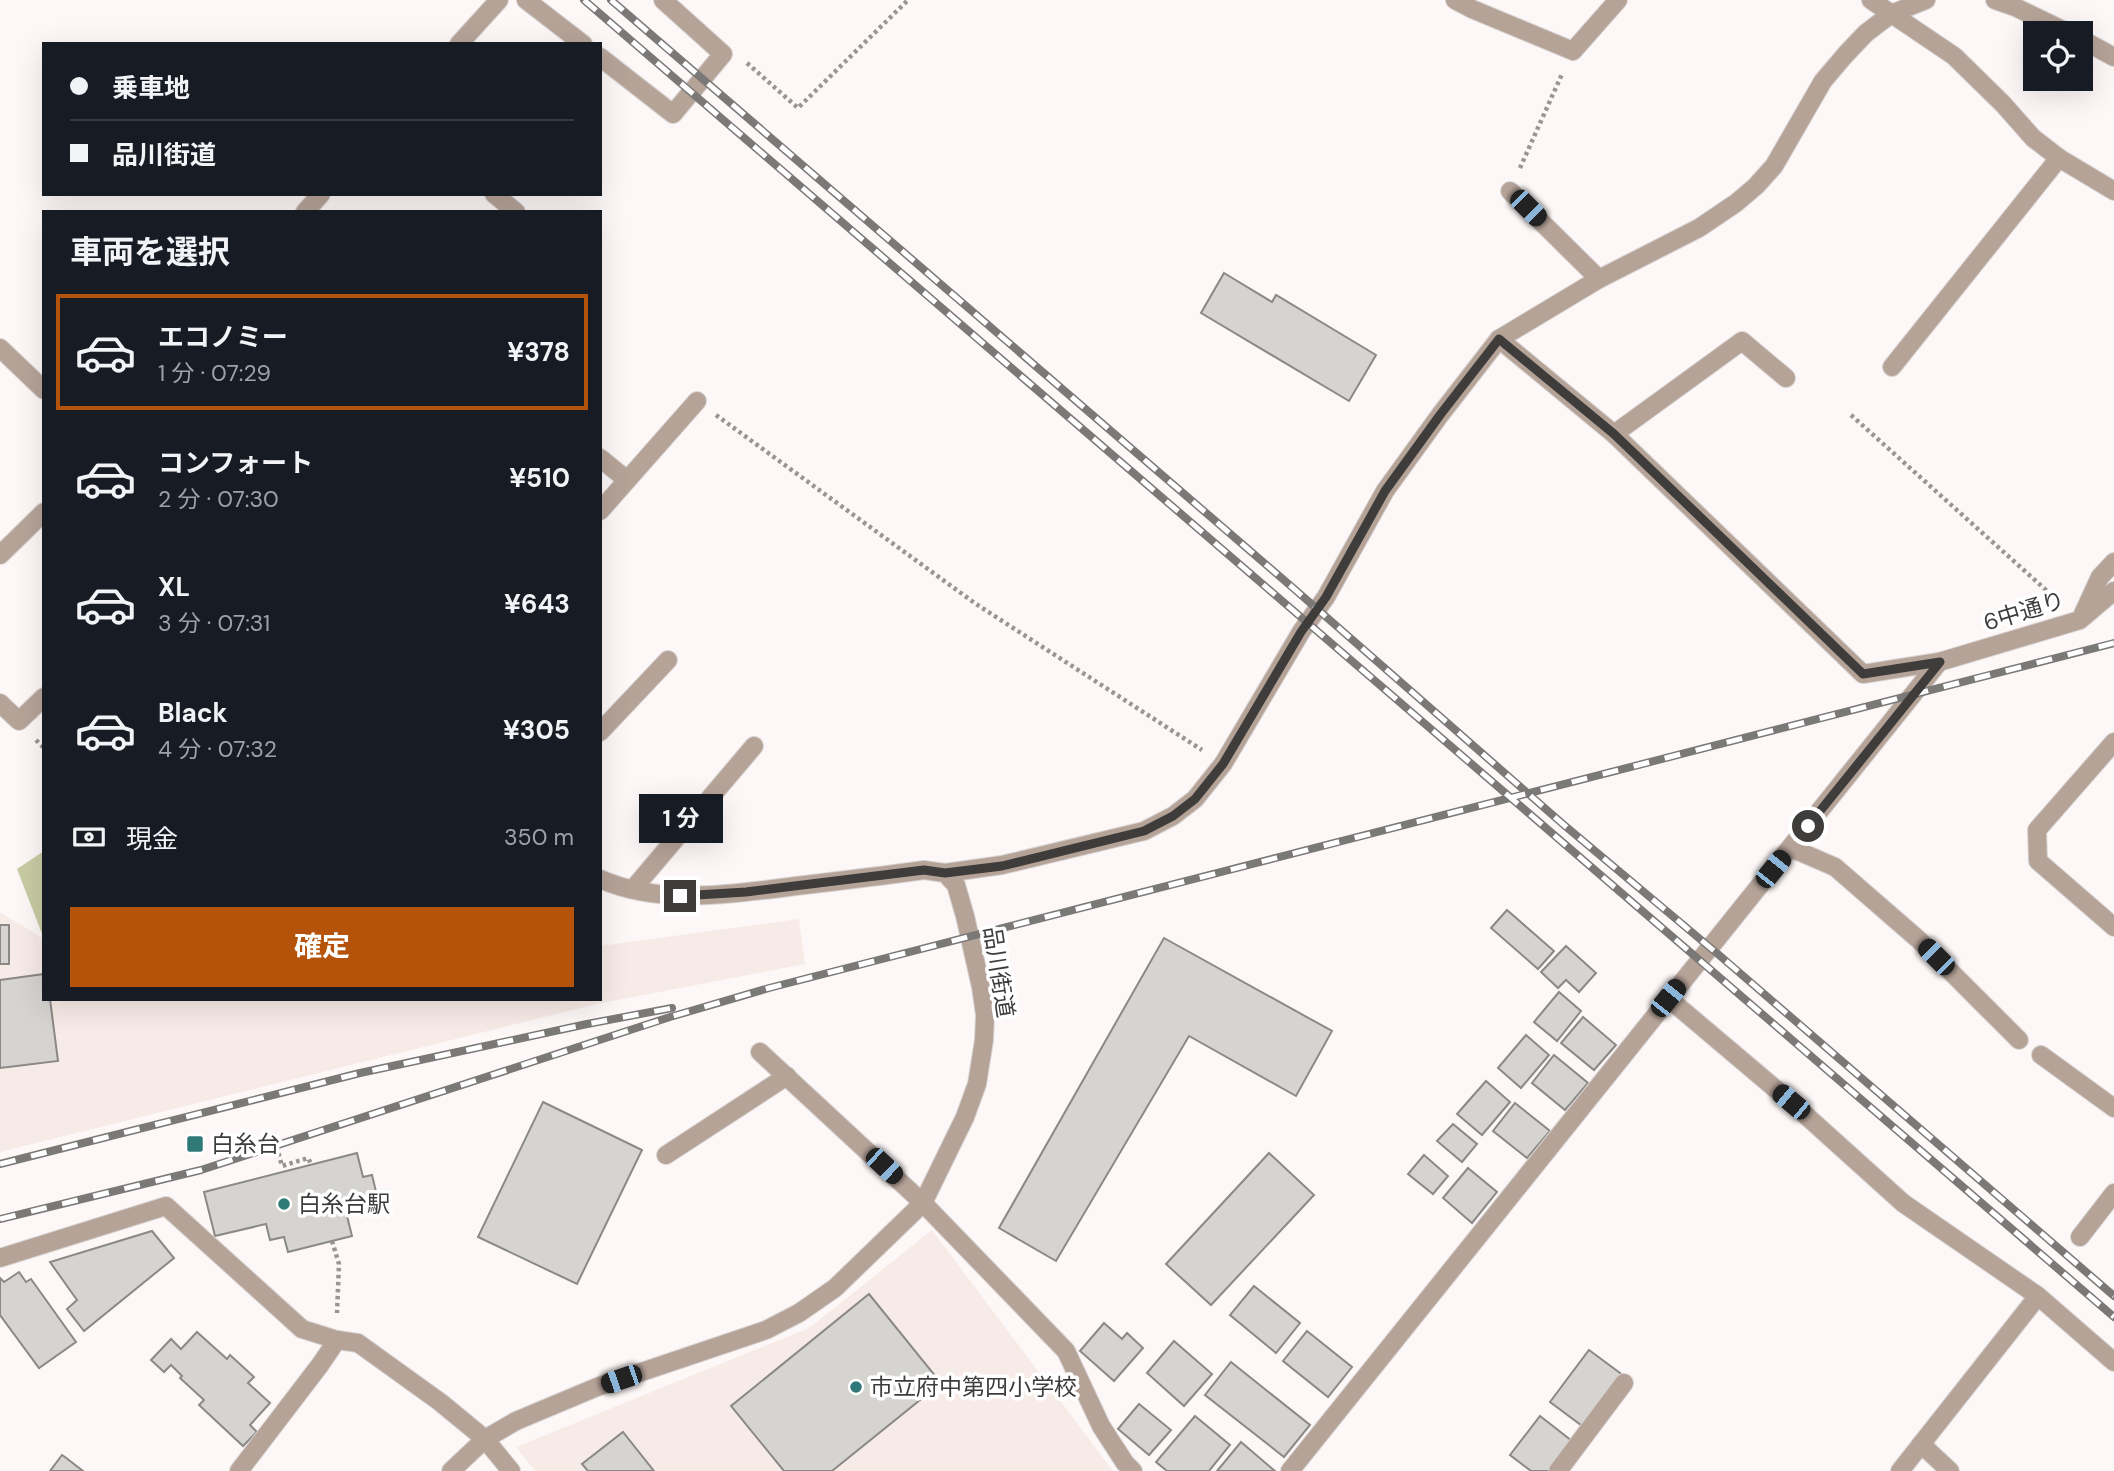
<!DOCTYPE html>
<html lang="ja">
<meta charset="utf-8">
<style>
body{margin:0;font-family:"DM Sans","Noto Sans JP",sans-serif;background:#20242c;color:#f1f3f6;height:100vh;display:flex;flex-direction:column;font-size:26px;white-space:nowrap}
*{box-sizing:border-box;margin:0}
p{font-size:23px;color:#9ea1a6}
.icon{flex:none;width:38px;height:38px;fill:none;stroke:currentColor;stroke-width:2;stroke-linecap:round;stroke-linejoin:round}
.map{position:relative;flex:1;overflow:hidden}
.details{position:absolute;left:42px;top:210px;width:560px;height:791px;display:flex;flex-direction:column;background:#171b24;border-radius:0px;box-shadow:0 7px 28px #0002}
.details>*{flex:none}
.guide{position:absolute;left:42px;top:42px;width:560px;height:154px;border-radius:0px;box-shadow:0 7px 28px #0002;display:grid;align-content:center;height:154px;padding:0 28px;background:#171b24}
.controls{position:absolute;left:2023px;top:21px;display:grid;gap:14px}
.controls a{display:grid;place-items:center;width:70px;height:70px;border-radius:0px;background:#171b24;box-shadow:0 7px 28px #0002;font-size:35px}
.end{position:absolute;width:32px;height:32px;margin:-16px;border:9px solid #3e3d3c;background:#fff;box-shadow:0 0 0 4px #fff}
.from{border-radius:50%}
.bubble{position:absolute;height:49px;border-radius:0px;background:#171b24;box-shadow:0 7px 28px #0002;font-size:23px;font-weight:700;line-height:49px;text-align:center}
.car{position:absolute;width:21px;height:42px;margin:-21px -10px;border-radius:9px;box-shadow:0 0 5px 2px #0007;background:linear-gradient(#222 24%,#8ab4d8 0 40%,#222 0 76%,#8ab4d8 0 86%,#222 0)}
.guide b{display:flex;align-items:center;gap:24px;height:66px;font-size:26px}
.guide b+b{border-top:2px solid #363941}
.guide i{width:18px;height:18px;background:#f1f3f6}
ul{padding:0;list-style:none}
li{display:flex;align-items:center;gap:21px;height:116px;margin:0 14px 10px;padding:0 14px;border:4px solid transparent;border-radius:0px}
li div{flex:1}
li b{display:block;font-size:26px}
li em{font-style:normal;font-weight:700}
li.current{border-color:#b45309}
li>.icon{width:63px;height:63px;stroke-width:1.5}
h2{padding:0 28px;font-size:32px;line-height:84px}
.pay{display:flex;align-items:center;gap:18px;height:77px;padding:0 28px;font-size:26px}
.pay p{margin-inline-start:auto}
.primary-button{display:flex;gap:14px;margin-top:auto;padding:14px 28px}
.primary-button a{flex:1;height:80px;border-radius:0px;background:#b45309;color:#fff;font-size:28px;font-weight:700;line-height:80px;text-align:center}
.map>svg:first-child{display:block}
.built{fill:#f7ebe7}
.green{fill:#c7cca4}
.building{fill:#d6d4d0;stroke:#8b8986;stroke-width:2}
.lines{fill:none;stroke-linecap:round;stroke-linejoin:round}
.minor-casing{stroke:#d7d3d2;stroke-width:20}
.path{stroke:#989594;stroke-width:4.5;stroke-dasharray:3.5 3.5;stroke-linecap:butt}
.minor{stroke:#b6a398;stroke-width:18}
.rail-casing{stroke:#7b7978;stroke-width:8}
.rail{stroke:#fff;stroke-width:5;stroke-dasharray:16;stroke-linecap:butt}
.route{stroke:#3e3d3c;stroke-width:9}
.poi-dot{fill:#307979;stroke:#fff;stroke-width:2.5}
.labels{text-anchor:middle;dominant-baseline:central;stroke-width:7;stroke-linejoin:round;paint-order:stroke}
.street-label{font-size:23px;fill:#3e3d3c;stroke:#fff}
.poi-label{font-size:23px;fill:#3e3d3c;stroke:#fff;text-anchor:start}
</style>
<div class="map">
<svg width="2114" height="1471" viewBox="0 0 2114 1471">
<rect width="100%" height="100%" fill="#fdf8f7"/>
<g class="built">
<polygon points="0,912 44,939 44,999 600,999 600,946 799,919 805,964 597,1004 0,1152"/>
<polygon points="932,1230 1113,1471 535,1471 516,1447 809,1328"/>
</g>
<polygon class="green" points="44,851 44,939 17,869"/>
<g class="building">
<polygon points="1224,273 1272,302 1276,295 1376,355 1349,401 1201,313"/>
<polygon points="1507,910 1554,951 1538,969 1491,928"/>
<rect x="0" y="925" width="9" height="39"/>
<polygon points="1164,938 1332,1031 1296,1096 1189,1036 1056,1261 999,1228"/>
<polygon points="1566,946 1596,973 1579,992 1566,980 1558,988 1541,972"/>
<polygon points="44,974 44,999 50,999 58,1061 0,1068 0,980"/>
<polygon points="1559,992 1581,1011 1557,1041 1534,1022"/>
<polygon points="1583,1017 1616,1045 1594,1070 1561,1043"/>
<polygon points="1526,1035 1549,1055 1521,1088 1498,1068"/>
<polygon points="1554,1055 1588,1083 1565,1110 1532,1083"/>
<polygon points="1486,1081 1510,1102 1482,1135 1457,1114"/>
<polygon points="543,1102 642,1150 577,1284 478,1237"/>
<polygon points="1515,1103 1550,1131 1527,1158 1493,1131"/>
<polygon points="1453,1124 1477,1144 1462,1162 1437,1141"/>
<polygon points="357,1153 363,1177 372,1175 378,1200 345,1208 352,1236 288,1252 284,1237 270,1240 266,1224 215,1236 204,1192"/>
<polygon points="1269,1153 1314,1195 1211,1305 1166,1264"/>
<polygon points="1424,1155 1448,1176 1433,1194 1408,1174"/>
<polygon points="1468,1168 1497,1192 1472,1223 1443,1198"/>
<polygon points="152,1231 174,1258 84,1331 67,1309 77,1300 50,1262"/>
<polygon points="19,1272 26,1282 31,1279 76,1342 39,1368 0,1315 0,1278 4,1282"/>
<polygon points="1254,1286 1300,1323 1276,1353 1230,1315"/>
<polygon points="869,1294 941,1383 832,1471 784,1471 731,1406"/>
<polygon points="1104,1323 1122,1339 1127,1333 1143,1348 1114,1381 1080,1351"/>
<polygon points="1307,1331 1352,1367 1328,1397 1283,1361"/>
<polygon points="197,1332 227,1359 230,1355 254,1377 248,1383 270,1403 250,1425 257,1432 243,1446 199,1405 204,1400 180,1378 182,1376 171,1365 164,1372 151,1360 171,1339 181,1349"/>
<polygon points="1174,1341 1212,1374 1184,1406 1147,1373"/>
<polygon points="1589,1350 1624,1376 1585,1428 1550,1402"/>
<polygon points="1231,1362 1310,1425 1284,1457 1205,1395"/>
<polygon points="1139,1404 1171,1430 1149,1455 1118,1429"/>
<polygon points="1195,1416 1230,1445 1209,1471 1167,1471 1156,1462"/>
<polygon points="1540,1416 1572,1441 1549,1471 1531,1471 1510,1455"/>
<polygon points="623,1432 654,1471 588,1471 582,1464"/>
<polygon points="1241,1442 1275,1471 1217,1471"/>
<polygon points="62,1455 65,1457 83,1471 50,1471"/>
</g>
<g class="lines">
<g class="minor-casing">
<g id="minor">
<polyline points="526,0 583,44"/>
<polyline points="1455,0 1472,9 1573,51 1618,0"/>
<polyline points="1871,0 1954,56 2003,104 2033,138 2059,158 2114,191"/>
<polyline points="1995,0 2015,7 2069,33"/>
<polyline points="2081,39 2114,57"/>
<polyline points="459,44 499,0"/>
<polyline points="600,57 673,114 723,54 663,0"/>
<polyline points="1510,191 1599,279"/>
<polyline points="494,194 516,212"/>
<polyline points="305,212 321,194"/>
<polyline points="1499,339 1614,434 1863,674 1939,662 2080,620 2114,591"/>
<polyline points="0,348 44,390"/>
<polyline points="1892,367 2059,158"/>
<polyline points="1614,434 1742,341 1786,378"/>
<polyline points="600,458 627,480"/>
<polyline points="600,511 697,401"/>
<polyline points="0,555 44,512"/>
<polyline points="2083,614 2100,577 2114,562"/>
<polyline points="0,703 19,721 44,697"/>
<polyline points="600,732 668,660"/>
<polyline points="2114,742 2037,830 2038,861 2114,927"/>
<polyline points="1791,848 1835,867 1919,940 2019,1040"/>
<polyline points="945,873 1002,865 1144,831 1173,816 1195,799 1223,764 1301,632 1326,597 1385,491 1440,415 1499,339 1599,279 1699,228 1736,203 1756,186 1774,166 1823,81 1846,54 1866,33 1891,14 1926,0"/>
<polyline points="633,889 754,746"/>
<polyline points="1668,998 1791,1102 1903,1203 2038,1296 2114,1362"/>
<polyline points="760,1052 923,1203 1066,1351 1101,1426 1125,1463 1133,1471"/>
<polyline points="2041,1055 2114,1108"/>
<polyline points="666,1155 787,1076"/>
<polyline points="2080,1237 2114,1193"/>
<polyline points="0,1258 166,1206 302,1329 337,1340 358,1343 440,1402 485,1439 511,1471"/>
<polyline points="1921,1444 1950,1471"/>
<polyline points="239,1471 320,1365 337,1340"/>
<path d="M451 1471 485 1439 516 1421 597 1387 766 1330 799 1313 835 1288 923 1203 965 1117 977 1084 984 1040 985 1015 981 987 965 916 956 885 945 873 924 870C881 876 839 881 796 886 733 894 661 906 600 879"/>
<polyline points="1290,1471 1939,662"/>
<polyline points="1558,1471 1624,1383"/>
<polyline points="1900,1471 2038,1296"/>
</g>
</g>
<g class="path">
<polyline points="747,63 798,108 908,0"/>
<polyline points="1520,168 1562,74"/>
<polyline points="716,415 976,604 1202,750"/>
<polyline points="1851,415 2056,599"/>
<polyline points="36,740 44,748"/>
<polyline points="273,1133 282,1166 308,1158 311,1164"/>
<polyline points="332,1241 339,1264 337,1313"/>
</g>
<use href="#minor" class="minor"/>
<g class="rail-casing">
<g id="rail">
<polyline points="584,0 2114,1317"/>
<polyline points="611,0 1292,587 1564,825 1719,955 2114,1296"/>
<polyline points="0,1164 360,1073 587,1024 672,1008"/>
<polyline points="0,1219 201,1170 670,1017 769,988 2114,643"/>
</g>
</g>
<use href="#rail" class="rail"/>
</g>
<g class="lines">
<polyline class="route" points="680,896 746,892 924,870 945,873 1002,866 1144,831 1173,816 1195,799 1223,764 1301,632 1326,597 1385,491 1440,415 1499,339 1614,434 1863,674 1940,662 1808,826"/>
</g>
<g class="poi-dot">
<rect x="186" y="1135" width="18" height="18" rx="3.5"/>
<circle cx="284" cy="1204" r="7"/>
<circle cx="856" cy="1387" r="7"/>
</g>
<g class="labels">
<g class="street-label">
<text transform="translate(2024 611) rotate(-17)">6中通り</text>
<text transform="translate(999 972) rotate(81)">品川街道</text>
</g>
<g class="poi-label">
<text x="211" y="1144">白糸台</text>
<text x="298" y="1204">白糸台駅</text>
<text x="870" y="1387">市立府中第四小学校</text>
</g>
</g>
</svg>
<div class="controls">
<a><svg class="icon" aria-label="locate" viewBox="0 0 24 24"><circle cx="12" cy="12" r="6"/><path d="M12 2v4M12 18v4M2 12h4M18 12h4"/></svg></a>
</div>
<i class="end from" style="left:1808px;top:826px"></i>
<i class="end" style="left:680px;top:896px"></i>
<div class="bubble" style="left:639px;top:794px;width:84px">1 分</div>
<i class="car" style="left:1528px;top:208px;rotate:135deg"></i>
<i class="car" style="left:1773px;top:869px;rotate:39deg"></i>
<i class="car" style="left:1936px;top:957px;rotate:315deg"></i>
<i class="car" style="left:1668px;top:998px;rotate:39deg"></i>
<i class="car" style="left:1791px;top:1102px;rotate:310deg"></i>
<i class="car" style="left:884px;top:1166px;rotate:133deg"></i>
<i class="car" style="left:621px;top:1379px;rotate:251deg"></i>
<div class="guide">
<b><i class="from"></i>乗車地</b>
<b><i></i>品川街道</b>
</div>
<section class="details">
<h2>車両を選択</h2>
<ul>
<li class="current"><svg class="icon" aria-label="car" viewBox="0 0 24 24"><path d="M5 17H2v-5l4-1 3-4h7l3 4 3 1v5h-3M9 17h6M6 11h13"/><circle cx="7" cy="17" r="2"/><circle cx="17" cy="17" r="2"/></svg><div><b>エコノミー</b><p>1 分 · 07:29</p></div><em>¥378</em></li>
<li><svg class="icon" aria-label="car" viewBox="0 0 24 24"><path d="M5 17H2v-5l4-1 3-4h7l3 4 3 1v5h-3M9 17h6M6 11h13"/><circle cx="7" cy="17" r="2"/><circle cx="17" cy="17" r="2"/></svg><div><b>コンフォート</b><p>2 分 · 07:30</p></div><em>¥510</em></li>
<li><svg class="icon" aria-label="car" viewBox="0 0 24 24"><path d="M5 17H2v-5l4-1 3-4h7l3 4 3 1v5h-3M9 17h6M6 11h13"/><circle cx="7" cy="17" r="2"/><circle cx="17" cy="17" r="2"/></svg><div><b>XL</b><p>3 分 · 07:31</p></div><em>¥643</em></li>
<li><svg class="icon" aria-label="car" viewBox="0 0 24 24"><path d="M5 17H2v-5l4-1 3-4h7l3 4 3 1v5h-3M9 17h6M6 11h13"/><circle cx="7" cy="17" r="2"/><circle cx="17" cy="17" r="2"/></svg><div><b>Black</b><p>4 分 · 07:32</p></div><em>¥305</em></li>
</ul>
<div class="pay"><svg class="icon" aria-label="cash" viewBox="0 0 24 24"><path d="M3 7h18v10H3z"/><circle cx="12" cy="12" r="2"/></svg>現金<p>350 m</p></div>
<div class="primary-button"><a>確定</a></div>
</section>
</div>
